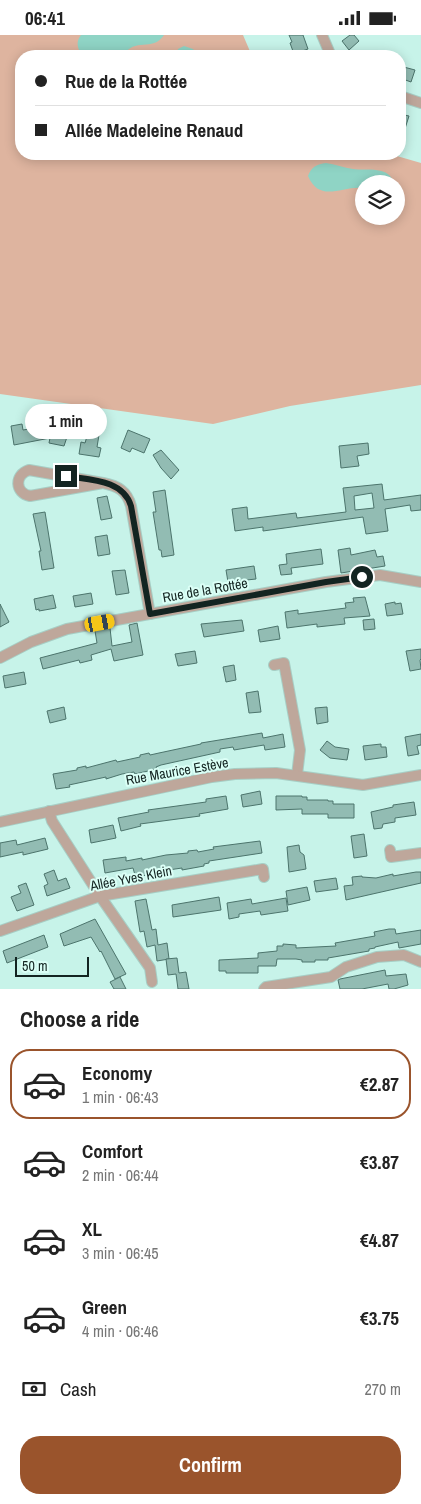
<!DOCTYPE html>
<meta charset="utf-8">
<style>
body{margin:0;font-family:"Archivo Narrow",sans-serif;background:#f6f6f6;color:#222;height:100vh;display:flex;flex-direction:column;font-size:19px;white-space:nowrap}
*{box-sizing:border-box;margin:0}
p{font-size:16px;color:#767676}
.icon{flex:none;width:28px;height:28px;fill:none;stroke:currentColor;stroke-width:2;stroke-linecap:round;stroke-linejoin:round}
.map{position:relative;height:954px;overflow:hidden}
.drawer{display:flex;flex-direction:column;background:#fff;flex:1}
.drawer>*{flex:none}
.banner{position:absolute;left:15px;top:15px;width:391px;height:110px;border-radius:20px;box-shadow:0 2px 12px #0003;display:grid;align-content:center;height:110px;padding:0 20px;background:#fff}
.controls{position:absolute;left:355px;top:140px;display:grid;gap:10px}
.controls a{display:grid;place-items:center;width:50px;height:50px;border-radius:50%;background:#fff;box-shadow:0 2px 12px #0003;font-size:25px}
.scale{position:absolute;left:15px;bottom:12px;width:74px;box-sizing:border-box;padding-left:5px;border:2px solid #132421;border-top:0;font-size:14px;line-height:18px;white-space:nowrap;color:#132421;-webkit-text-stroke:4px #dbfff6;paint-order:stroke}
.end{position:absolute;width:22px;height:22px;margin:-11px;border:6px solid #132421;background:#fff;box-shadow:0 0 0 2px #fff}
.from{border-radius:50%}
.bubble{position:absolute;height:35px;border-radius:18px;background:#fff;box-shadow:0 2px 12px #0003;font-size:16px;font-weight:700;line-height:35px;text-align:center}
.car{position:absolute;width:15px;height:30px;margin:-15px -8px;border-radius:6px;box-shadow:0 0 4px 1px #0007;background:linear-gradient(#f5c518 24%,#345 0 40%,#f5c518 0 76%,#345 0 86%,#f5c518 0)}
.banner b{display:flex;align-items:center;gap:18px;height:48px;font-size:19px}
.banner b+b{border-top:1px solid #e0e0e0}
.banner i{width:12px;height:12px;background:#222}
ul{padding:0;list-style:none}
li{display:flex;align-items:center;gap:15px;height:70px;margin:0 10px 8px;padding:0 10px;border:2px solid transparent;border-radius:20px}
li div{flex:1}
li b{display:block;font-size:19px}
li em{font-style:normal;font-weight:700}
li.selected{border-color:#9a542c}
li>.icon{width:45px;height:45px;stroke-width:1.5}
h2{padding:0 20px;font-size:22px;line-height:60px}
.pay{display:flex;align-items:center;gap:12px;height:55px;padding:0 20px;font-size:19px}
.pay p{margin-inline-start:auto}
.cta{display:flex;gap:10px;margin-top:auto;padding:10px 20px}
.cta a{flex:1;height:58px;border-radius:20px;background:#9a542c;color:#fff;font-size:20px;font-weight:700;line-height:58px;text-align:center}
.status{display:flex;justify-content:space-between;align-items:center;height:35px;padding:0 25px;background:#fff;direction:ltr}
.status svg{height:14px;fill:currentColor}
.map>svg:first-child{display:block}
.green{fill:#deb49f;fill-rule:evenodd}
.water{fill:#8fd4c5}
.building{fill:#92bcb3;stroke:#4c746c;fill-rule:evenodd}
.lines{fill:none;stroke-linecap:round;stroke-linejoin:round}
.street-casing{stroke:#a7cec5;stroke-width:12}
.street{stroke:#bea79b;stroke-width:10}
.route{stroke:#132421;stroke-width:6}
.labels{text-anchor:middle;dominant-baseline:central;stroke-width:4;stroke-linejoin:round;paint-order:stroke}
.street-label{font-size:14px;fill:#132421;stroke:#dbfff6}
</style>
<div class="status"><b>06:41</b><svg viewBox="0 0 49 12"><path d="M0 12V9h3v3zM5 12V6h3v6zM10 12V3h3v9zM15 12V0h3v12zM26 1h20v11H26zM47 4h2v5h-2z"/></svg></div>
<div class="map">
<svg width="421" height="954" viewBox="0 0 421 954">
<rect width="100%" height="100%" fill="#c7f3e9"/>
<path class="green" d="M0 0H243L252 21H21V119H390L421 128V350L290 371 213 389 0 359ZM364 149H396V181H364Z"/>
<g class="water">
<path d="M81 0H164C152 18 135 1 123 21H82C78 14 75 7 81 0Z"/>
<polygon points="184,11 193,14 199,21 176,21 178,14"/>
<path d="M326 128C335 129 344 133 353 134 367 136 390 130 394 149H364V153C342 150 320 169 308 141 311 132 317 129 326 128Z"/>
</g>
<g class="building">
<polygon points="289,0 303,0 308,14 294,19 290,8 292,7"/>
<polygon points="350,0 354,0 359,6 349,15 342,6"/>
<polygon points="400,31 415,35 411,47 400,43"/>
<polygon points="400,79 409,81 402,103 400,103"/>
<polygon points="22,389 23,395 41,392 52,394 52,396 68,399 64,411 49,408 50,403 14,410 11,391"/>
<polygon points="128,395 150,404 144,418 132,413 130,417 121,413"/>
<polygon points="88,398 99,400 97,412 101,413 99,422 79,419 81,407 85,408"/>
<polygon points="368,408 369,419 357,421 359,431 341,433 339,411"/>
<polygon points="161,415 179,435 171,444 161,433 153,420"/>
<path d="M382 449 384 465 421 460V475L411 476 410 470 385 474 388 496 366 499 363 482 263 496V492L235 496 232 474 247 472 248 484 296 478 297 483 346 477 343 453ZM372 458 374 473 355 475 354 461Z"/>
<polygon points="165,455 174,520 162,522 161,515 159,515 153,477 156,477 153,457"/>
<polygon points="107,461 112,483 101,485 97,463"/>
<polygon points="45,477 54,533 42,535 39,516 41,516 33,479"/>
<polygon points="107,500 110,519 98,521 95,502"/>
<polygon points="350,513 351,520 375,515 377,522 383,521 385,531 341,538 338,515"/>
<polygon points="321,514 323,529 291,533 292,539 281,540 279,530 287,529 286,519"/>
<polygon points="254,531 256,544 228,547 226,535"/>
<polygon points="125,535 129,558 116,560 112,536"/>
<polygon points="91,558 93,569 75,572 73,561"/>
<polygon points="53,560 56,573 39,576 39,574 36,575 34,564"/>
<polygon points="365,562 370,581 344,583 345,589 317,592 317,589 287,593 285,577 298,575 298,579 346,573 345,568 354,567 353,563"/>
<polygon points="395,567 395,569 401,568 403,579 387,581 385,569"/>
<polygon points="0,569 9,587 0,592"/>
<polygon points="374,584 375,594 364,595 363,585"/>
<polygon points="242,585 244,596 204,602 201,589"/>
<polygon points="137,588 143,620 114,626 111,614 91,620 92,625 80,628 79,625 43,634 40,623 97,608 95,596 110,593 112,611 132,607 129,590"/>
<polygon points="278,591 280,604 260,607 258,595"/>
<polygon points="421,614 421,624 420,625 421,634 410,636 406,616"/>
<polygon points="195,616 197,628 178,631 175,619"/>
<polygon points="234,630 236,645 226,647 223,632"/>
<polygon points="24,637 26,649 5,653 3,641"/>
<polygon points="258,656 261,677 249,678 246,658"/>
<polygon points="64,672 66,684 50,688 47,676"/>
<polygon points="327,672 328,687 317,689 315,673"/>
<polygon points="262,698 263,703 283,699 285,712 265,715 264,710 234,715 233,712 220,714 220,717 161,730 156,732 157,734 135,739 134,737 122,739 106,744 106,742 69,750 70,752 56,754 53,739 77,735 77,733 86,731 86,733 116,725 117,727 140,722 140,720 149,718 150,720 159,718 201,709 201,708"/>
<polygon points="421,699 421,710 417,711 419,719 408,721 405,702"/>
<polygon points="327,706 335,712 349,714 347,725 330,723 320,715"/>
<polygon points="381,709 381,712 386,712 387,722 365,725 363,711"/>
<polygon points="260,756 262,769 243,772 241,760"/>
<polygon points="226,761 228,774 199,779 200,781 140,789 141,791 121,796 118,783 149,777 148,775 206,767 206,764"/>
<polygon points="276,761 302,761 302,762 307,762 307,765 328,765 328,766 333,766 333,769 354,769 354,783 328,783 328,779 302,779 302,774 276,775"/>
<polygon points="414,767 416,780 395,783 395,787 383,789 382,793 374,794 371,777 393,772 393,770"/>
<polygon points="113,790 116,803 91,808 89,795"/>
<polygon points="364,799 367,821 354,823 351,801"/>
<polygon points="45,803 48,814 23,820 23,817 0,822 0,808 16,805 17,810"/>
<polygon points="260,806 262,818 209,826 209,828 204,829 204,831 182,835 182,833 148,838 148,840 140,841 140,839 135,840 133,833 105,838 103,825 126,822 126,826 142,823 142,825 166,820 188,818 188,816 197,815 198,817 214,814 213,812"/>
<polygon points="299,810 300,817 304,820 306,834 289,837 287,812"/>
<polygon points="54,835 58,846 66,843 70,853 47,861 44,851 48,849 44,839"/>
<polygon points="416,837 421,837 421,848 346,865 344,851 353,850 352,842 362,841 362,842 376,843 393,839 393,841"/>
<polygon points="336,843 338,854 316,857 314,846"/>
<polygon points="26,848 34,870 17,876 11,862 21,858 18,851"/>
<polygon points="307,852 310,865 288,870 286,856"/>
<polygon points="219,862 221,875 173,882 172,870"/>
<polygon points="286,863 288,876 261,880 260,876 239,879 239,882 229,884 227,868 251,864 252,869"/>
<polygon points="146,864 152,895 156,894 158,910 167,908 169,924 157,926 155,910 147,912 144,896 140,897 135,866"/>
<polygon points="95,884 126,939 115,944 101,916 100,917 91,902 64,911 60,899"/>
<polygon points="389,894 395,894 396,899 421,895 421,909 399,913 398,907 375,912 375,913 369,914 369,916 328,923 328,925 315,925 315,927 302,927 302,925 296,924 277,924 276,931 258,931 258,938 226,938 226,936 219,936 219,925 258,923 258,918 277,916 277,911 283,911 283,909 296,910 296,913 336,911 335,908 375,901 374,897"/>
<polygon points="44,900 48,912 7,928 3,916"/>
<polygon points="177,923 179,938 186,937 189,954 178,954 176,939 168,940 166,924"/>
<polygon points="385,935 386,941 406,939 408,950 394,954 389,954 388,949 362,954 340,954 338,945 340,944"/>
<polygon points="120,942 126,954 114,954 110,947"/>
</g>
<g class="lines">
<g class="street-casing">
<g id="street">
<polyline points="322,0 331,21"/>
<polyline points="400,61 421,68"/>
<path d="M103 448 29 435C14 440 15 458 30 461L103 448C118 451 127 456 131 471L150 579"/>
<polyline points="0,623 31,607 67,594 326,547 380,540 421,547"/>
<polyline points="274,630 284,628 300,715 297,740"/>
<polyline points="49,776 52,786 100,861 150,933 152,947"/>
<polyline points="0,787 212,742 235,739 276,738 363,750 421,740"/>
<polyline points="390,815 391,822 421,818"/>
<polyline points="0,896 100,861 263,834 264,842"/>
<polyline points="264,954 266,952 331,942 346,932 377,922 404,920 421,927"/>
</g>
</g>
<use href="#street" class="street"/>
</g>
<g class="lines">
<path class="route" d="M66 441C89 445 123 444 131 471L150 579 326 547 362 542"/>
</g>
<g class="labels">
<g class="street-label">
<text transform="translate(205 555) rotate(-10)">Rue de la Rottée</text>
<text transform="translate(177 736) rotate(-10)">Rue Maurice Estève</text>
<text transform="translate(131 843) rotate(-11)">Allée Yves Klein</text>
</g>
</g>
</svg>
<div class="controls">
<a><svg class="icon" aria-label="layers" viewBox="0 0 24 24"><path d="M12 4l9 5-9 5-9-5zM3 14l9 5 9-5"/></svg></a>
</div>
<div class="scale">50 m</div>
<i class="end from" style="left:362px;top:542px"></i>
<i class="end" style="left:66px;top:441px"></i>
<div class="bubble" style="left:25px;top:369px;width:82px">1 min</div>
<i class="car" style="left:100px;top:588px;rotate:80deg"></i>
<div class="banner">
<b><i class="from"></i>Rue de la Rottée</b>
<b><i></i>Allée Madeleine Renaud</b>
</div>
</div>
<section class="drawer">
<h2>Choose a ride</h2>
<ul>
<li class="selected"><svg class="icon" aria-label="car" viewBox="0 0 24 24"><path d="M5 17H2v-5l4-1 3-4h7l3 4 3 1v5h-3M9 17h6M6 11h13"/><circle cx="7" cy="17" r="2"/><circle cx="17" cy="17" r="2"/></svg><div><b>Economy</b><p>1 min · 06:43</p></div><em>€2.87</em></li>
<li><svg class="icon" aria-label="car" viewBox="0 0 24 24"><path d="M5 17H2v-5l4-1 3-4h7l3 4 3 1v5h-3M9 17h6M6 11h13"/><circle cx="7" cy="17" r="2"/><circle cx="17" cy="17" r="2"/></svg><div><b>Comfort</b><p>2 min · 06:44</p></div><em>€3.87</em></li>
<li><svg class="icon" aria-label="car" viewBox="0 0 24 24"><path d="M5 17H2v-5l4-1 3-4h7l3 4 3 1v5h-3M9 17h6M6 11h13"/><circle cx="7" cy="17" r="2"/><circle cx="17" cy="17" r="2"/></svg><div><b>XL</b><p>3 min · 06:45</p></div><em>€4.87</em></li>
<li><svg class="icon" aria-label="car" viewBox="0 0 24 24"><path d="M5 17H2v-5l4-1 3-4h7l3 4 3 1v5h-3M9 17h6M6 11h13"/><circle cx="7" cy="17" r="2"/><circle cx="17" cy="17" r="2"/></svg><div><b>Green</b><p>4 min · 06:46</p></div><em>€3.75</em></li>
</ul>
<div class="pay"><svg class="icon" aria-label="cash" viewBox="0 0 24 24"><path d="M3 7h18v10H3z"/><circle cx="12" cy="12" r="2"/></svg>Cash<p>270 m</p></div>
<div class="cta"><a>Confirm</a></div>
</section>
